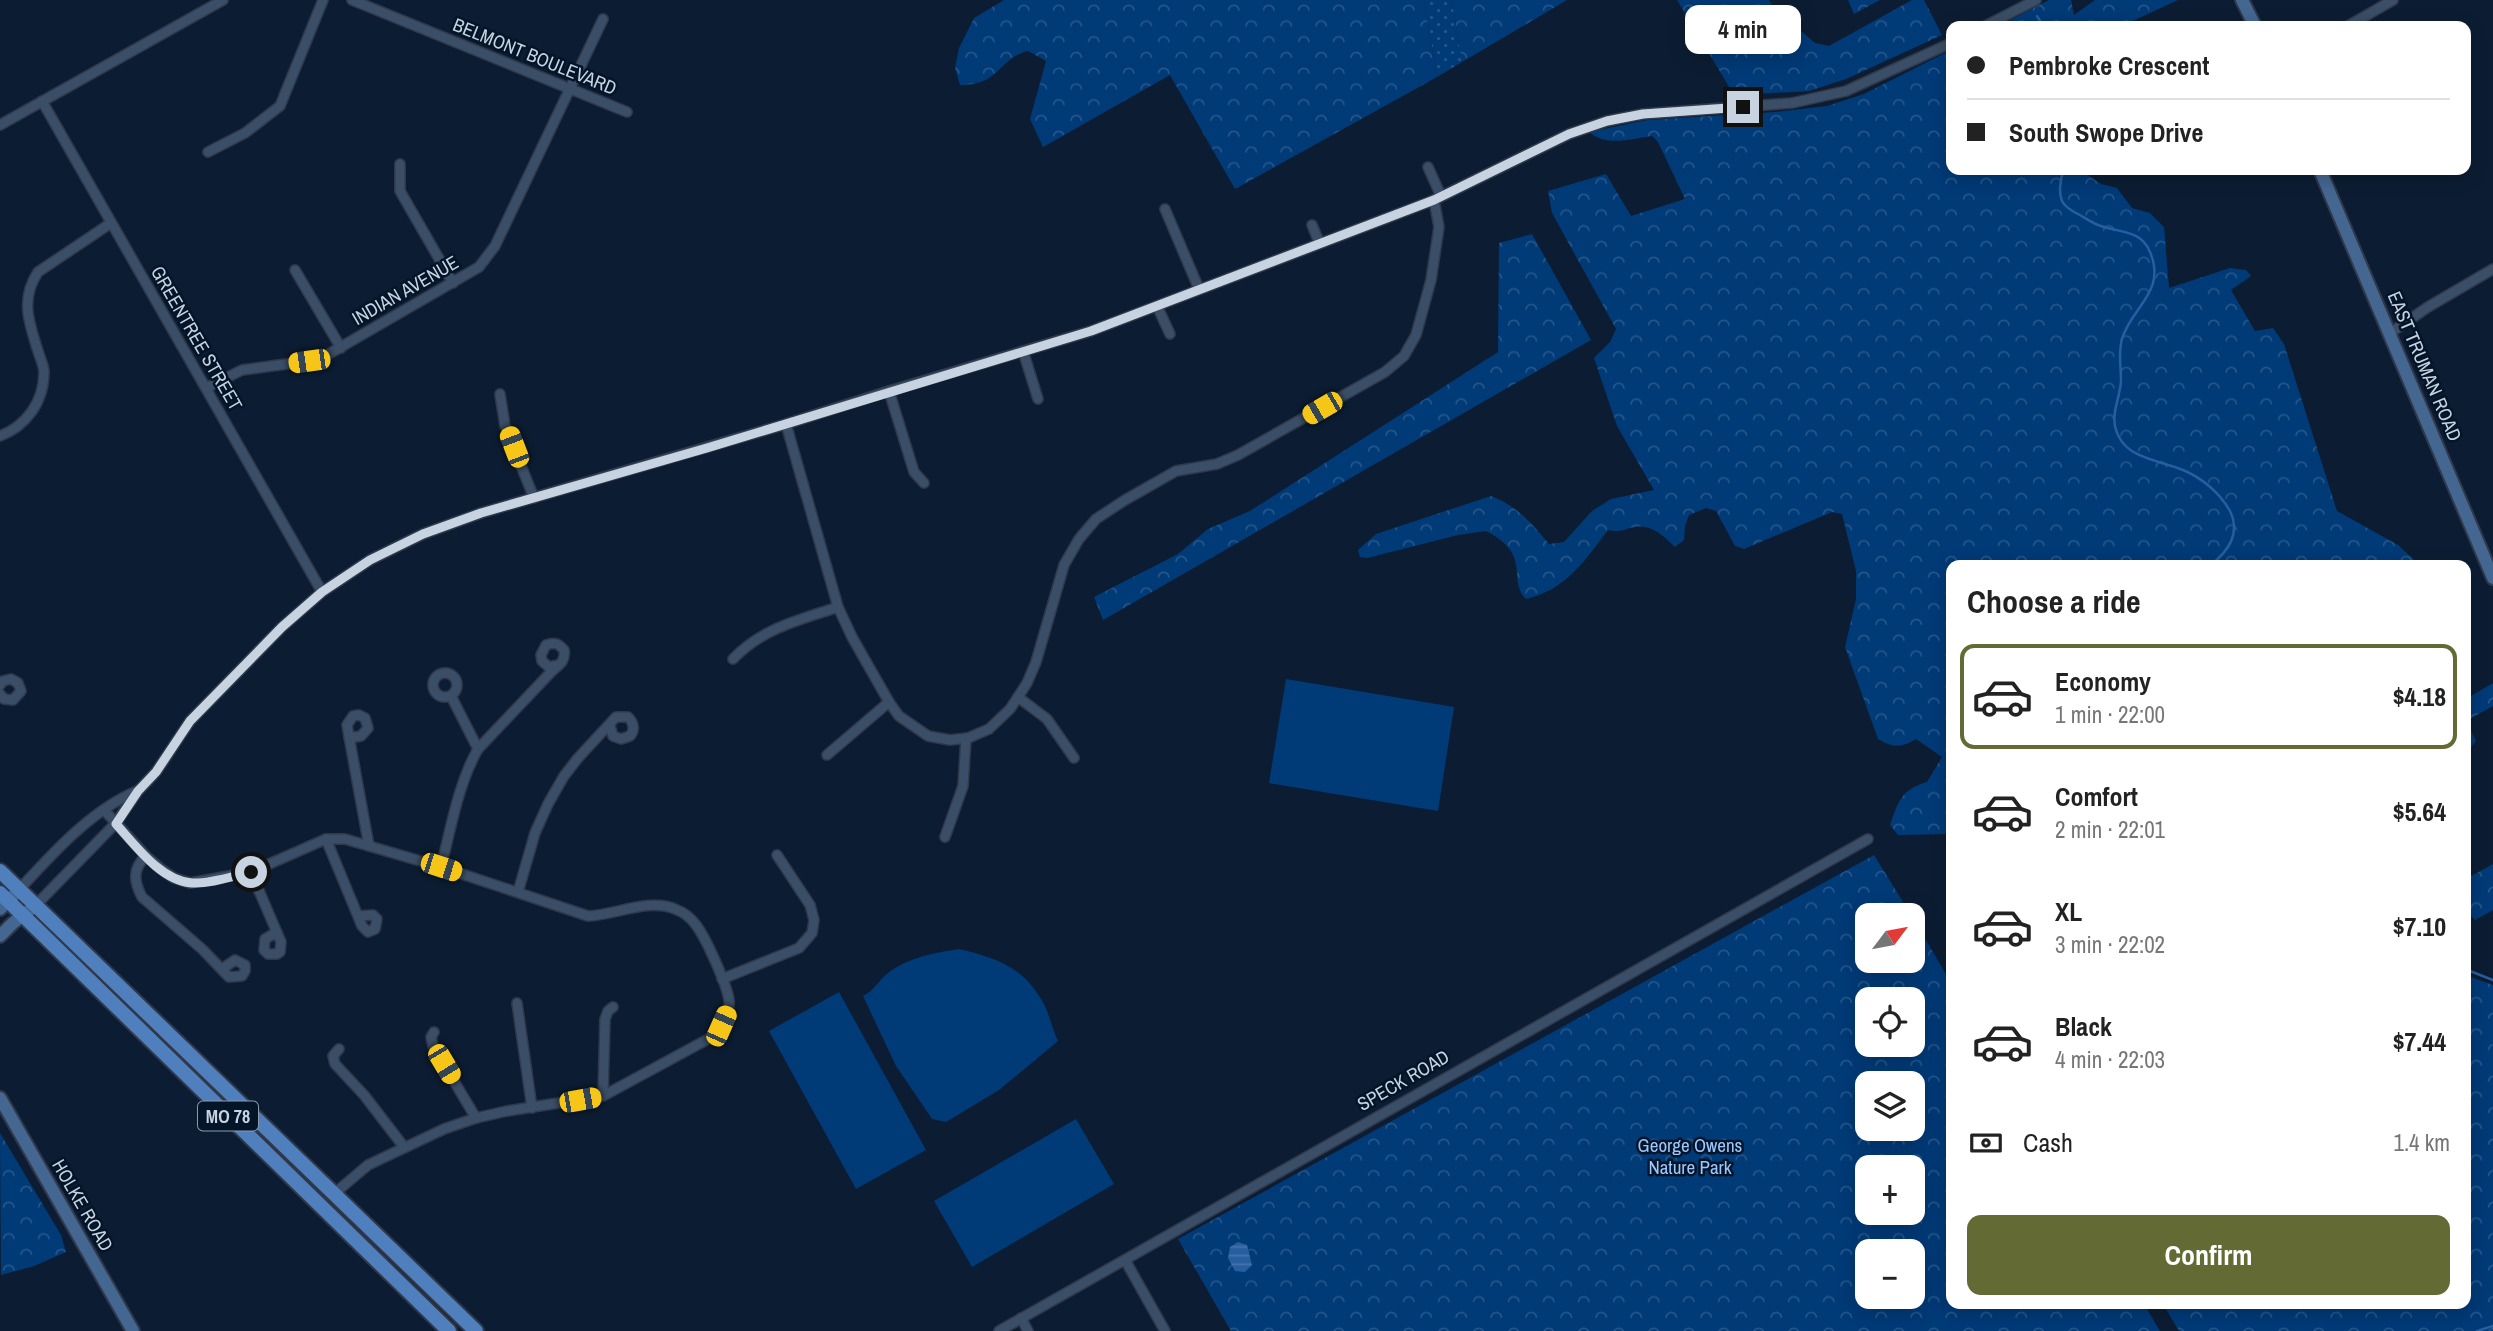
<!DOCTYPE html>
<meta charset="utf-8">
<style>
body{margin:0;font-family:"Archivo Narrow",sans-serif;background:#f2f2f2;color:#222;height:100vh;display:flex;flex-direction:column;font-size:26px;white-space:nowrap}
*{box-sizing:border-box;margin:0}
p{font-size:23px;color:#767676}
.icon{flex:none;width:38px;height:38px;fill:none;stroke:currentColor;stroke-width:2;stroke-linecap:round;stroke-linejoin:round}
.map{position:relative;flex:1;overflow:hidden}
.details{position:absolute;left:1946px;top:560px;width:525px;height:749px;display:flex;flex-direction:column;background:#fff;border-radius:14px;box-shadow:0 4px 18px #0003}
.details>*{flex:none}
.banner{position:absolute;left:1946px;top:21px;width:525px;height:154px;border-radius:14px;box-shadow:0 4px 18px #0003;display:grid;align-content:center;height:154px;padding:0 21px;background:#fff}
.needle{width:46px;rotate:58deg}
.buttons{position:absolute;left:1855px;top:903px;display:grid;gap:14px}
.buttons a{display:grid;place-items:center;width:70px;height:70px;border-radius:14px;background:#fff;box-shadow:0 4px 18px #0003;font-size:35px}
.end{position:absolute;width:32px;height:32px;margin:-16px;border:9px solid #c7d3e1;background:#111;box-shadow:0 0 0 4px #111}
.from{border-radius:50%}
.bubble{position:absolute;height:49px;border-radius:14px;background:#fff;box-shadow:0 4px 18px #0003;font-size:23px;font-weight:700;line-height:49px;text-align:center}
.car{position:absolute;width:21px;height:42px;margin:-21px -10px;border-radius:9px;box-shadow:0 0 5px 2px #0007;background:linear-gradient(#f5c518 24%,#345 0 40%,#f5c518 0 76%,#345 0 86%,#f5c518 0)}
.banner b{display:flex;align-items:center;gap:24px;height:66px;font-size:26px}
.banner b+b{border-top:2px solid #e0e0e0}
.banner i{width:18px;height:18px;background:#222}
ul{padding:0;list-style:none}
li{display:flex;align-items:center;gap:21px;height:105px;margin:0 14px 10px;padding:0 7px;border:4px solid transparent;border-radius:14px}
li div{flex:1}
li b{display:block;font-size:26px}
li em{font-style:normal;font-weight:700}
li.active{border-color:#646a34}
li>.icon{width:63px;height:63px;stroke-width:1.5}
h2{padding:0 21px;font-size:32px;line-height:84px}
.pay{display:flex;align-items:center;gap:18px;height:77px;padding:0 21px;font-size:26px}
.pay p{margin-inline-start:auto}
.action{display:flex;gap:14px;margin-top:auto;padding:14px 21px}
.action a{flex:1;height:80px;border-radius:14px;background:#646a34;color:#fff;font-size:28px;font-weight:700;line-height:80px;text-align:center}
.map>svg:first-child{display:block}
.grass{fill:url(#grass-dots)}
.forest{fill:url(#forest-crowns);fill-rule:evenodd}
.pitch{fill:#003a77}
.water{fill:url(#water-rules)}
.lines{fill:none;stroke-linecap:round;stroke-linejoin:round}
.stream{stroke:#275e9f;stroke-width:2.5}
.street-casing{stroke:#30384a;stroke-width:12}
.secondary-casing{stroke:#30384a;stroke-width:16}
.primary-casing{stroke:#30384a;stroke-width:18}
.street{stroke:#3a4e67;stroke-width:9}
.secondary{stroke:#446792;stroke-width:12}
.primary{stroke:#4f80bd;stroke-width:14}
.route{stroke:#c7d3e1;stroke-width:9}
.labels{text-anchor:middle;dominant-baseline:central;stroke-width:5;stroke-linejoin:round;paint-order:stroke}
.shield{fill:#041429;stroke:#8c9aaa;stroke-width:2}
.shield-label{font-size:18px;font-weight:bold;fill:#c7d3e1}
.street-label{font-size:19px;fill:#c7d3e1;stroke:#041429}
.park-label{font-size:19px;fill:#9dc8ff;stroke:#041429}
</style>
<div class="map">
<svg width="2493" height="1331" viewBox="0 0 2493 1331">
<defs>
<pattern id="grass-dots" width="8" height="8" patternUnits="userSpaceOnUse" patternTransform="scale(1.75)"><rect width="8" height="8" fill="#003a77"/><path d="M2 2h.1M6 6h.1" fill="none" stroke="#24568a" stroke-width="1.8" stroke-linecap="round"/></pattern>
<pattern id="forest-crowns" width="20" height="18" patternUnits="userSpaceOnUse" patternTransform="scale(1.75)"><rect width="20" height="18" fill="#003a77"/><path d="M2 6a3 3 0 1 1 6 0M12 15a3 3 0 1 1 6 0" fill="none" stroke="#24568a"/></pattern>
<pattern id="water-rules" width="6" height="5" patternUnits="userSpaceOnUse" patternTransform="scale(1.75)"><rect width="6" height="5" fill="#275e9f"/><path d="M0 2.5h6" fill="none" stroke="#4574ac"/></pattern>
</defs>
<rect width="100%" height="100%" fill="#0c1d33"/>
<polygon class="grass" points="1424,0 1452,0 1462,62 1437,77"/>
<g class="forest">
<path d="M1004 0H1424L1437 77 1235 189 1170 75 1043 147 1030 119 1046 61 1028 51C997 58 1002 85 960 85L955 68 959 48 974 18Z"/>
<polygon points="1452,0 1567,0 1462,62"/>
<polygon points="1677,0 1769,0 1781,20 1800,30 1815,43 1829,46 1912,0 1924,0 1942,35 1846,79 1809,91 1734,95"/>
<polygon points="1848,0 1880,0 1854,14"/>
<polygon points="2049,0 2071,0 2074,15 2095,0 2178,0 2122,26 1999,26"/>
<path d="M1951 50V170H2084L2085 173 2101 184 2117 188 2132 208 2150 213 2164 227 2169 288 2230 268 2246 270 2251 276 2231 290 2255 331 2273 328 2284 344 2337 511 2398 545 2420 565H1951V834L1898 835 1890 825C1899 800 1901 790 1927 782L1942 757 1916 739C1901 748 1893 748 1878 739L1845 647 1856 599V571L1842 514 1832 512 1744 549 1735 546 1716 511 1706 508 1689 515 1685 526 1684 540 1675 547C1662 534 1649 522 1630 528 1621 531 1618 532 1608 530 1585 560 1566 590 1526 599 1507 580 1533 555 1486 531L1458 535 1367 558 1360 557 1358 550 1376 534 1491 496C1517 506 1531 522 1549 544L1564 542 1592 511 1611 499 1654 490 1617 426 1594 358 1610 342 1616 329 1552 213 1548 191 1606 174 1631 216 1685 199 1658 142 1652 136C1630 139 1606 147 1589 132L1648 120 1775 112 1827 106 1864 94Z"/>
<polygon points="1532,234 1591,340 1103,620 1094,597 1178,554 1208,529 1250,511 1498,352 1499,243"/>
<polygon points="2493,683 2493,706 2466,721 2476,741 2466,753 2466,697 2471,696"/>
<path d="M1874 855 1911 915H1867V961H1913V918L1951 983V1304H2144L2160 1331H1231L1178 1239ZM1867 999H1913V1045H1867ZM1867 1083H1913V1129H1867ZM1867 1167H1913V1213H1867ZM1867 1251H1913V1297H1867Z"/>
<polygon points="2493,864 2493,910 2475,920 2466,911 2466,879"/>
<polygon points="2466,972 2471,977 2493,985 2493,1331 2179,1331 2163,1304 2466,1304"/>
<polygon points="0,1133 61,1235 66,1252 34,1266 1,1275"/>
</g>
<g class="pitch">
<polygon points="1286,679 1454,707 1438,811 1269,783"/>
<path d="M959 949C997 958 1024 967 1044 1004 1050 1016 1052 1029 1058 1041L999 1090 946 1122 932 1119 896 1066 863 996C874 991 879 980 888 973 909 957 934 953 959 949Z"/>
<polygon points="839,992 926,1150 856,1189 769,1031"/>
<polygon points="1076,1119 1114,1184 972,1267 934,1201"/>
</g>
<polygon class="water" points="1238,1242 1247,1245 1252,1265 1245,1272 1235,1271 1228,1258 1230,1247"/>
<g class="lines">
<g class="stream">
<polyline points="2037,16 2043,26"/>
<path d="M2063 170C2061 180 2058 191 2062 201 2065 207 2072 211 2078 214 2086 218 2093 224 2101 226 2121 233 2141 230 2150 252 2167 292 2131 307 2122 339 2118 353 2121 366 2121 381 2120 400 2108 417 2119 437 2130 459 2162 461 2183 470 2202 478 2220 493 2230 511 2241 534 2228 551 2211 565"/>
<polyline points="2466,966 2470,971 2493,980"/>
<polyline points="2477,1331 2493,1326"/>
</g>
<g class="street-casing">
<g id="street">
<polyline points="352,0 627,112"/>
<polyline points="1985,26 2036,0"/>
<polyline points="2348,26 2393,0"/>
<polyline points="42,101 322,592"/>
<polyline points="0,125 223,0"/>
<polyline points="208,152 245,133 280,106 323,0"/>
<polyline points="400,164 400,191 453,283"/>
<polyline points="1428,167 1441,196"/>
<polyline points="1165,209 1199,289"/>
<polyline points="1312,225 1319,242"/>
<polyline points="295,270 341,348"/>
<polyline points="1157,306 1170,334"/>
<polyline points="2390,333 2428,307 2493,269"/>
<polyline points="1023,351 1038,399"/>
<polyline points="206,388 242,370 309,361 327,355 479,267 495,246 603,19"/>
<polyline points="889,391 914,472 924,483"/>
<polyline points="500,394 505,426 534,498"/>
<polyline points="786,424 838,607 852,637 889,702 899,716 928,736 950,740 968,738 989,729 1010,709 1018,697 1027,683 1036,662 1064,565 1079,539 1096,519 1125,500 1176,471 1217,464 1238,455 1385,372 1404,356 1416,335 1431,280 1439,227 1434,200"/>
<path d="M0 436C26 426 44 402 44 372 44 366 40 358 38 351 29 323 20 299 38 272L111 223"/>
<path d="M733 659C762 628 800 620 838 607"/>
<circle cx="445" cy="685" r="12"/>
<polyline points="0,685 3,681 11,679 18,683 21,691 13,700 4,699 0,694"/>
<polyline points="451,696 478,749"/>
<polyline points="1018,697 1047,719 1074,758"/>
<polyline points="349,738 361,736 368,728 365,718 359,715 353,716 347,725 352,753 369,846"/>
<polyline points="827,755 889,702"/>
<path d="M104 810 146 856 161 869 174 878 190 883 251 872 326 839H345L441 867 588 916C616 915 648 898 675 909 683 912 691 918 696 925 706 938 727 985 729 1000 731 1016 719 1028 710 1038L603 1096 507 1111 476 1118 444 1129 368 1165 335 1193"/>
<polyline points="945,837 963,786 966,738"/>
<polyline points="326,839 362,926 368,932 375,929 377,919 373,915 358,916"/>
<path d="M146 856C132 869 134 882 142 897L202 949 229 977 242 976 245 971V965L235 960 222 969"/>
<path d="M441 867C451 828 458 784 478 749L552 671C559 665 566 661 564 650 558 643 554 642 546 645L541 655 542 661 549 667 559 665"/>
<polyline points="251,872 281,942 280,952 277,954 268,954 264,950 265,939 277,932"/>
<path d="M18 891C51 855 91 810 137 791"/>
<path d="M518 892 535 833 548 804 564 776 578 758 616 717H628C634 723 635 730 630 736L621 739 613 736 610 726"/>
<polyline points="35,906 115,824 138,791 156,772 190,721 282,627 322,592 370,560 423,534 481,513 786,424 889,391 1091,331 1434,200 1569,134 1607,121 1643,114 1792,103 1846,91 1951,43"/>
<polyline points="722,979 799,948 812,933 814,920 810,905 777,855"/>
<polyline points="517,1003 532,1108"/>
<polyline points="434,1032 431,1037 433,1046 476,1118"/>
<polyline points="339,1049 333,1056 335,1064 364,1095 404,1147"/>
<polyline points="603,1096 605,1019 608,1011 613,1007"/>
<polyline points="1125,1260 1165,1331"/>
<polyline points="1021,1318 1028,1331"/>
<polyline points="999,1331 1868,839"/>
</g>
</g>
<g class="secondary-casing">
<g id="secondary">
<polyline points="2242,0 2255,26"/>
<polyline points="2320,170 2493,578"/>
<polyline points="0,909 18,891"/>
<polyline points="0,936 13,923 35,906"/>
<polyline points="0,1098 133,1331"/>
</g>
</g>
<g class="primary-casing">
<g id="primary">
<polyline points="0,871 476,1331"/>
<polyline points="0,893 449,1331"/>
</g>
</g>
<use href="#street" class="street"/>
<use href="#secondary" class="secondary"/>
<use href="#primary" class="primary"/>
</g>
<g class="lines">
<path class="route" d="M251 872C233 876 211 884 192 883 161 881 135 845 116 824L138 791 156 772 190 721 282 627 322 592 370 560 423 534 481 513 707 448 1091 331 1434 200 1569 134 1607 121 1643 114 1743 107"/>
</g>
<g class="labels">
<rect class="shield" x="198" y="1101.5" width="60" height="29" rx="5"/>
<g class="shield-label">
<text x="228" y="1116">MO 78</text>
</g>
<g class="street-label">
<text transform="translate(535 56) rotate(22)">BELMONT BOULEVARD</text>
<text transform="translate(405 290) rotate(-30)">INDIAN AVENUE</text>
<text transform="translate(197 338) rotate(60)">GREENTREE STREET</text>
<text transform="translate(2425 366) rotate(67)">EAST TRUMAN ROAD</text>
<text transform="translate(1403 1080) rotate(-30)">SPECK ROAD</text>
<text transform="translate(83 1205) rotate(60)">HOLKE ROAD</text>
</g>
<g class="park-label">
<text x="1690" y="1145">George Owens<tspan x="1690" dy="22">Nature Park</tspan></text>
</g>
</g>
</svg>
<div class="buttons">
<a><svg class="needle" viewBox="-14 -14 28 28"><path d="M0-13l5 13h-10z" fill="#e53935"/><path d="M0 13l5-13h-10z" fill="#767676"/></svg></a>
<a><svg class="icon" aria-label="locate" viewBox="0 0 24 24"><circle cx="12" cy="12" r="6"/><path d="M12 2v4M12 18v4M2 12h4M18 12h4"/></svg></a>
<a><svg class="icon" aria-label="layers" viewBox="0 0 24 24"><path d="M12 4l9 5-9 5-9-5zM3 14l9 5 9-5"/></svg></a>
<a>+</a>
<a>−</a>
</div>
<i class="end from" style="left:251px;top:872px"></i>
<i class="end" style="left:1743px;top:107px"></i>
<div class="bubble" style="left:1685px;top:5px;width:116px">4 min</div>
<i class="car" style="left:309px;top:361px;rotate:262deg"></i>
<i class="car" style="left:1322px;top:408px;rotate:240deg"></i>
<i class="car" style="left:514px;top:447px;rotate:339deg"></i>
<i class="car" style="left:441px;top:867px;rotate:108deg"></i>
<i class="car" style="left:721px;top:1026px;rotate:24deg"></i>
<i class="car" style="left:444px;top:1064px;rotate:149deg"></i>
<i class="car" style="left:580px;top:1100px;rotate:80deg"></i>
<div class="banner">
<b><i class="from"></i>Pembroke Crescent</b>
<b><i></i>South Swope Drive</b>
</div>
<section class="details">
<h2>Choose a ride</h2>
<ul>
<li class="active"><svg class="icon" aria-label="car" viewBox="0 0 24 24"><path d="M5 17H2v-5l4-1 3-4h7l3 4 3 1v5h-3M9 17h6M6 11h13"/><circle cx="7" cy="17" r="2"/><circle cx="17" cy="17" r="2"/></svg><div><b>Economy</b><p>1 min · 22:00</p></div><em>$4.18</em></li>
<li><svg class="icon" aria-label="car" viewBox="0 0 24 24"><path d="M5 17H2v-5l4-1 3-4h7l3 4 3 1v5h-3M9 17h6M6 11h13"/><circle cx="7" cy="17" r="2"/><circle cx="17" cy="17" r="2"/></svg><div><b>Comfort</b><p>2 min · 22:01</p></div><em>$5.64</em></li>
<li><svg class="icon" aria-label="car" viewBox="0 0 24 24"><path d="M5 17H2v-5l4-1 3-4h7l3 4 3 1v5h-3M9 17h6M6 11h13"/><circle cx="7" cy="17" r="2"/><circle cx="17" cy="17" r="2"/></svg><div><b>XL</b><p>3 min · 22:02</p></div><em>$7.10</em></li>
<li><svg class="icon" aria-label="car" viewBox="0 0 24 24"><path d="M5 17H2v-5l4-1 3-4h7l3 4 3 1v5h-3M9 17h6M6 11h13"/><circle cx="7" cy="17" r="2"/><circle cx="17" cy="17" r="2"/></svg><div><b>Black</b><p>4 min · 22:03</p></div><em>$7.44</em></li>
</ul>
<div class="pay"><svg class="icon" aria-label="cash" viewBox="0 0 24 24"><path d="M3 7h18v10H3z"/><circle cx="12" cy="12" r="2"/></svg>Cash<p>1.4 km</p></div>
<div class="action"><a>Confirm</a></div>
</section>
</div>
